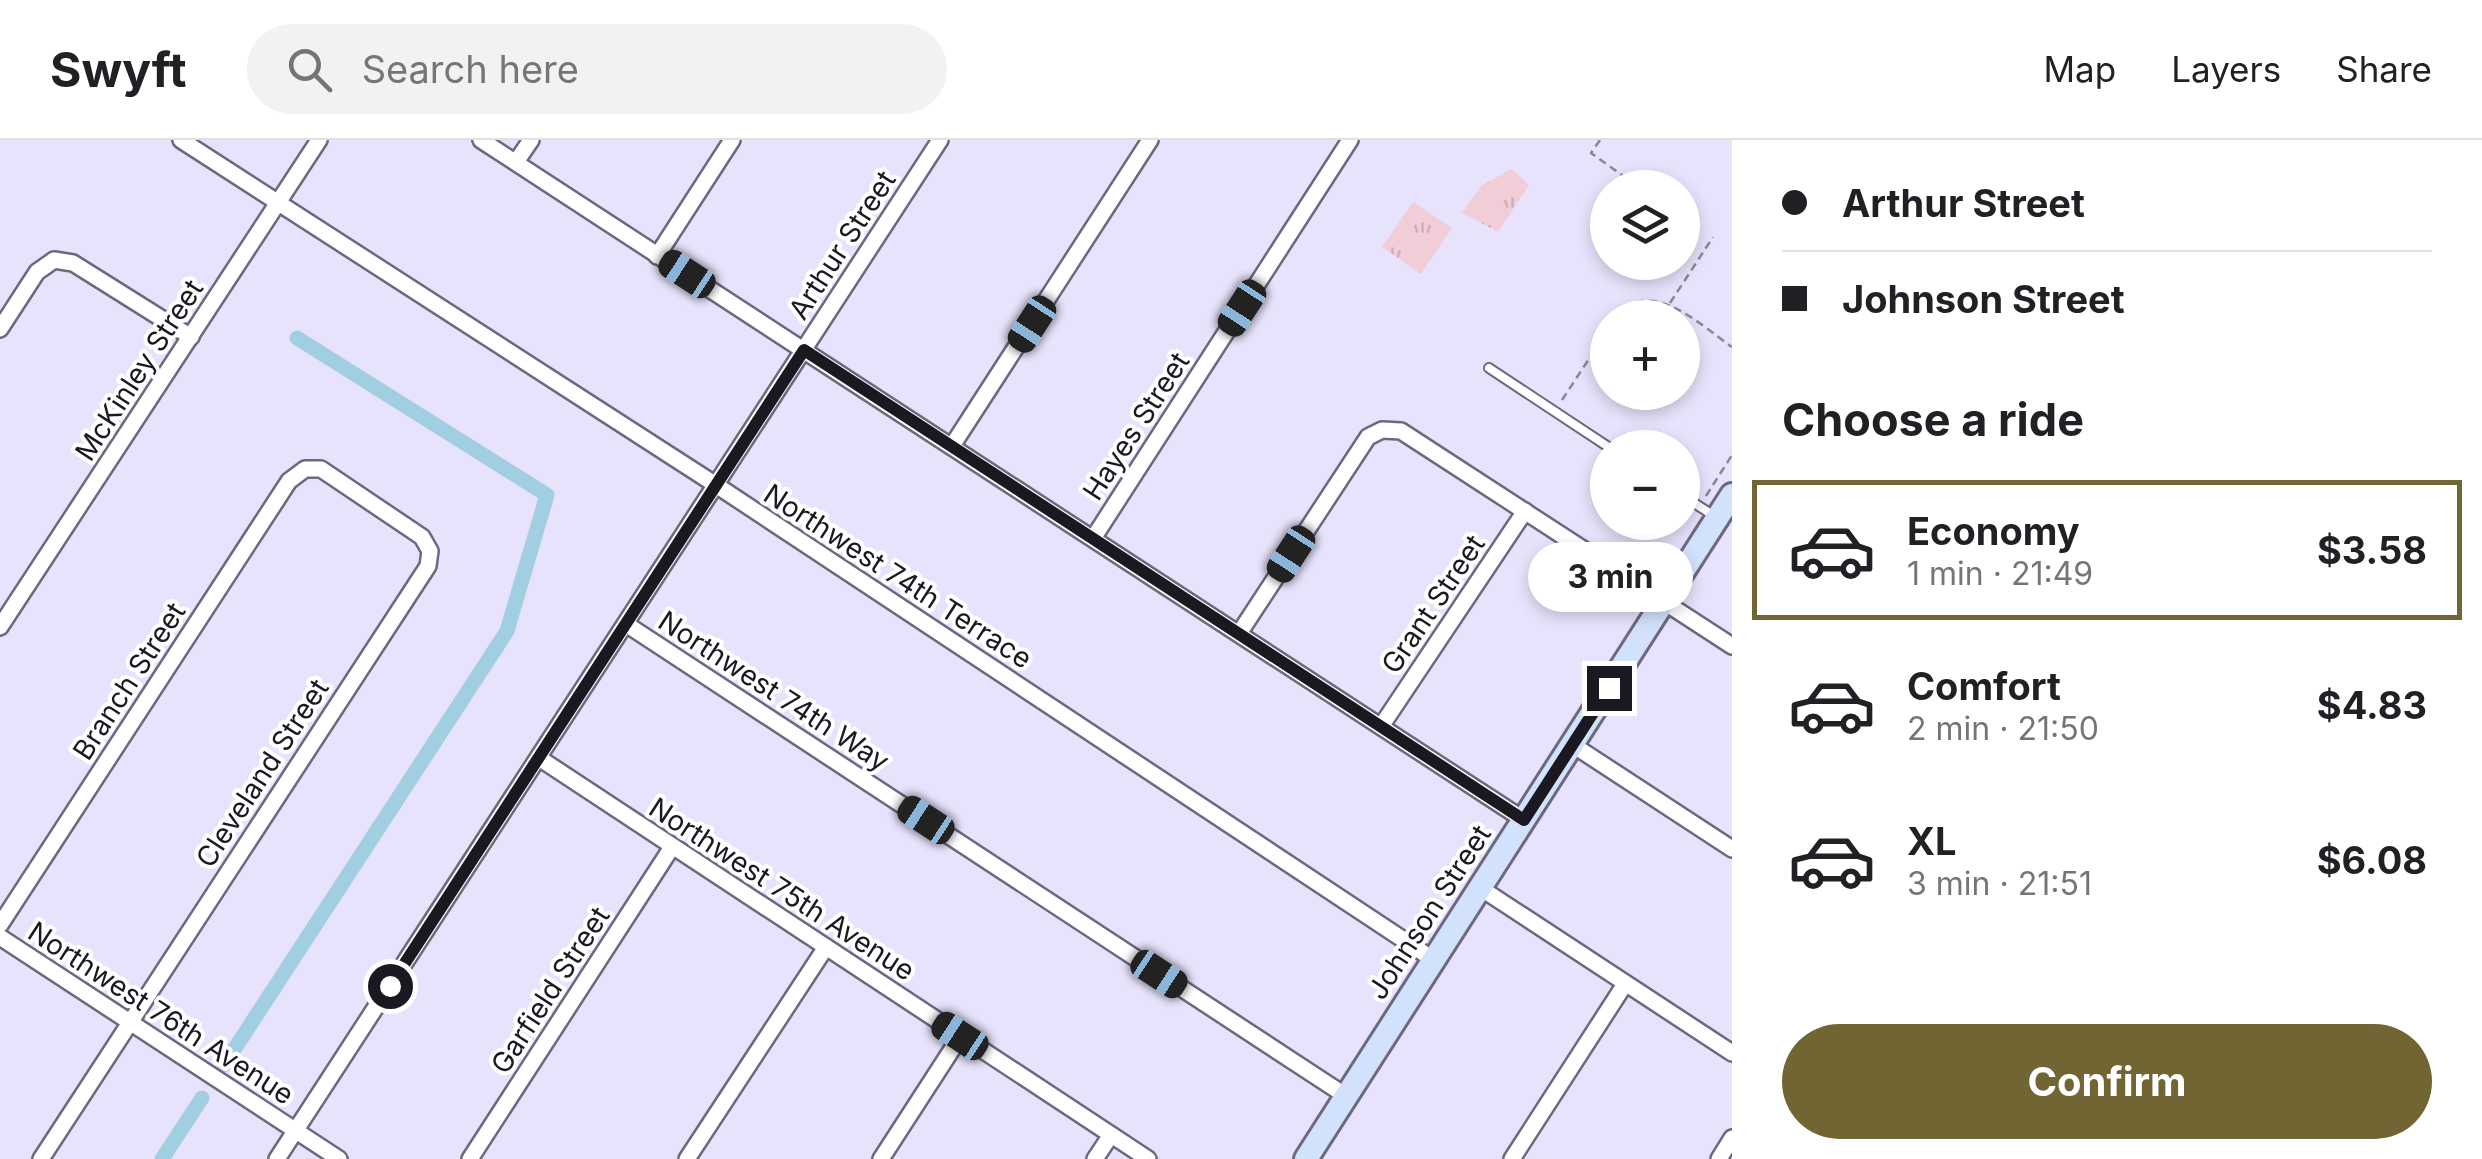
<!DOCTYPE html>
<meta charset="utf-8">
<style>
body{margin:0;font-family:Inter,sans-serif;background:#f2f2f2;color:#202124;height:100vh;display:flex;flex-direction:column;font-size:38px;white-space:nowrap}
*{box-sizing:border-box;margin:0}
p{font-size:32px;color:#757577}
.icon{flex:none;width:55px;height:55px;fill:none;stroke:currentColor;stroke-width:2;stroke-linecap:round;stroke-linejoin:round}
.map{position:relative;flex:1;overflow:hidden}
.details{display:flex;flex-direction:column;background:#fff;width:750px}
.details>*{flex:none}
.banner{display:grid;align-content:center;height:220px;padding:0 50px;background:#fff}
.tools{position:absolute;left:1590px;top:30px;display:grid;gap:20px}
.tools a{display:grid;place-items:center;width:110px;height:110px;border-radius:50%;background:#fff;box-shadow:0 5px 15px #0003;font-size:50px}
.end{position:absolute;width:45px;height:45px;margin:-22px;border:12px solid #1a1821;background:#fff;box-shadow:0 0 0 5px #fff}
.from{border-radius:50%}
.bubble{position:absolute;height:70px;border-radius:35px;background:#fff;box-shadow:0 5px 15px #0003;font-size:32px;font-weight:700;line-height:70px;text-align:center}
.car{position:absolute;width:30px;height:60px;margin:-30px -15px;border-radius:12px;box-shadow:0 0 8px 2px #0007;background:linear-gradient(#222 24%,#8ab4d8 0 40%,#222 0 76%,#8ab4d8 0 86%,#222 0)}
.banner b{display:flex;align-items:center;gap:35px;height:95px;font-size:38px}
.banner b+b{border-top:2px solid #e0e0e0}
.banner i{width:25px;height:25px;background:#202124}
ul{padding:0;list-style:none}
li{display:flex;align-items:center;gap:30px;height:140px;margin:0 20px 15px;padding:0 30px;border:5px solid transparent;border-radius:0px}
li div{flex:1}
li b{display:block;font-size:38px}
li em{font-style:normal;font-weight:700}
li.selected{border-color:#716633}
li>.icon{width:90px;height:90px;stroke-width:1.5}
h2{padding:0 50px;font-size:45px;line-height:120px}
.cta{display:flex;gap:20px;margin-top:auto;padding:20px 50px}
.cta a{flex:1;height:115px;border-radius:60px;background:#716633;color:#fff;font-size:40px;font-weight:700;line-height:115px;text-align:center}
header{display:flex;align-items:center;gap:60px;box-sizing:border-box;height:140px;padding:0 50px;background:#fff;border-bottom:2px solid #e0e0e0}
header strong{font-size:48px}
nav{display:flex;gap:55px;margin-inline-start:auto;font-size:35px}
.search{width:700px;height:90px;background:#f2f2f2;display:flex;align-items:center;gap:25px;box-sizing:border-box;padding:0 35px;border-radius:55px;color:#757577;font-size:38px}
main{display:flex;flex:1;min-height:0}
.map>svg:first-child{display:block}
.park{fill:url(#park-tufts)}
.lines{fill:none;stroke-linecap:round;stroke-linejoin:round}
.canal{stroke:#a2cee2;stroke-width:15}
.lane-casing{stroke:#6c697e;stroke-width:12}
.street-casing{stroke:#6c697e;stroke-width:20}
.secondary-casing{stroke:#6c697e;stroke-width:28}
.path{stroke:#8a8799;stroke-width:2.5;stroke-dasharray:8 5;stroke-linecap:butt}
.lane{stroke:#fff;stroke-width:8}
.street{stroke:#fff;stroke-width:15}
.secondary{stroke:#d3e2fc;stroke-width:22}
.route{stroke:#1a1821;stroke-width:12}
.labels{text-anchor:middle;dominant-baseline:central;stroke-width:8;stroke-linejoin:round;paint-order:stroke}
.street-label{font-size:28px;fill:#1a1821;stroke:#fff}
</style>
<header>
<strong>Swyft</strong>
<div class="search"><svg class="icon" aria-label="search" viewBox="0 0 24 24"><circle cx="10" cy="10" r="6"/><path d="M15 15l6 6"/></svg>Search here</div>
<nav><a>Map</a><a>Layers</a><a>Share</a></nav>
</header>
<main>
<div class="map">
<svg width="1732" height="1019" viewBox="0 0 1732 1019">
<defs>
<pattern id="park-tufts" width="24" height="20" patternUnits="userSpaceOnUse" patternTransform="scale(2.5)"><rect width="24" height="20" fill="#f1cdd7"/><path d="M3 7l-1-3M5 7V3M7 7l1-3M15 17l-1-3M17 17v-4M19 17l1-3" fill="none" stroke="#ceafb8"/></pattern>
</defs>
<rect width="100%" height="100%" fill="#e7e3fc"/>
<g class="park">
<polygon points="1511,29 1529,45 1498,92 1462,73 1481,46"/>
<polygon points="1413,62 1452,88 1421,134 1382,107"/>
</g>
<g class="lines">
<g class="canal">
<polyline points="224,925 507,491 547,355 297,198"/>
<polyline points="162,1019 202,958"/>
</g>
<g class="lane-casing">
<g id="lane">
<polyline points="1489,228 1610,308"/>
<polyline points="1682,355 1714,376"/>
</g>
</g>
<g class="street-casing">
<g id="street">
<polyline points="181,0 716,345 1434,820"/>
<polyline points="481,0 1524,680"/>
<polyline points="516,22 531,0"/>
<polyline points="657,116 732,0"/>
<polyline points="0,189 37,132 54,120 73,123 191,197"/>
<polyline points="952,306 1150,0"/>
<polyline points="1094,397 1350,0"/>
<polyline points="626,484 1346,956"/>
<polyline points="0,487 319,0"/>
<polyline points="1240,492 1368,297 1382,290 1401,291 1732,506"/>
<polyline points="1382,585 1525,371"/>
<polyline points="1573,605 1732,709"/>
<polyline points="539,618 1148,1019"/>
<polyline points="1482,749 1732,913"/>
<polyline points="0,785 289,341 305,329 321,329 422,397 430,411 428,426 41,1019"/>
<polyline points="0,797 339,1019"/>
<polyline points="277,1019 940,0"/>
<polyline points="470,1019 672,707"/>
<polyline points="687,1019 826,807"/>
<polyline points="881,1019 960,897"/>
<polyline points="1095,1019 1111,995"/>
<polyline points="1512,1019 1625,844"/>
<polyline points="1719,1019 1732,998"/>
</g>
</g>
<g class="secondary-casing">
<polyline id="secondary" points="1306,1019 1732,355"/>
</g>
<g class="path">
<polyline points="1600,0 1591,13 1640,48"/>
<polyline points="1670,163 1713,97"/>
<path d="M1616 178C1649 134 1700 185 1732 207"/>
<polyline points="1562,260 1608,190"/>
<polyline points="1706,356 1732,315"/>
</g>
<use href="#lane" class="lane"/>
<use href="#street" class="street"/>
<use href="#secondary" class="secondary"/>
</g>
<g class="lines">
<polyline class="route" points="390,846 804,210 1524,680 1609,548"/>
</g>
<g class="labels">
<g class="street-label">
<text transform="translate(842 105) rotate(-57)">Arthur Street</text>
<text transform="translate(139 230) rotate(-57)">McKinley Street</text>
<text transform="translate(1136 286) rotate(-57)">Hayes Street</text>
<text transform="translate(898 436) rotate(33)">Northwest 74th Terrace</text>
<text transform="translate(1433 464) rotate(-56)">Grant Street</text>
<text transform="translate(129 541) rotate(-57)">Branch Street</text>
<text transform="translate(774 551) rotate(33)">Northwest 74th Way</text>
<text transform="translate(262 633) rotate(-57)">Cleveland Street</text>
<text transform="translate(782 749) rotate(33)">Northwest 75th Avenue</text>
<text transform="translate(1429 772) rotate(-57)">Johnson Street</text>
<text transform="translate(550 850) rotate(-57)">Garfield Street</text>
<text transform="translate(161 873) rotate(33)">Northwest 76th Avenue</text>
</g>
</g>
</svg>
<div class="tools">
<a><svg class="icon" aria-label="layers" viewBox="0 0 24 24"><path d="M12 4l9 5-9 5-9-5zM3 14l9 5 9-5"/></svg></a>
<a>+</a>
<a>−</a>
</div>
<i class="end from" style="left:390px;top:846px"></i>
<i class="end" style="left:1609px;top:548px"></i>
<div class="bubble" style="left:1528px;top:402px;width:165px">3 min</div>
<i class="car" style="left:687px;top:134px;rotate:303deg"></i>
<i class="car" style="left:1242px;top:168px;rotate:213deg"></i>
<i class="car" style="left:1032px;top:184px;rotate:213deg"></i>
<i class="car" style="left:1291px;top:414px;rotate:213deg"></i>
<i class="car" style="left:926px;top:680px;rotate:303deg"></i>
<i class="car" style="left:1159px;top:834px;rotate:123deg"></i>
<i class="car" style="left:960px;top:896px;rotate:303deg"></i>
</div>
<section class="details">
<div class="banner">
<b><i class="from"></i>Arthur Street</b>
<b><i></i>Johnson Street</b>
</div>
<h2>Choose a ride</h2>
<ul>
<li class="selected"><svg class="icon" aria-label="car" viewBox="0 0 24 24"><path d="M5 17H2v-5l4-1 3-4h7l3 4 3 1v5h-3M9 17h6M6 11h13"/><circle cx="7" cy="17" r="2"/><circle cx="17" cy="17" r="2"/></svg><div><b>Economy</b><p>1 min · 21:49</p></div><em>$3.58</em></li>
<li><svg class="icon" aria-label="car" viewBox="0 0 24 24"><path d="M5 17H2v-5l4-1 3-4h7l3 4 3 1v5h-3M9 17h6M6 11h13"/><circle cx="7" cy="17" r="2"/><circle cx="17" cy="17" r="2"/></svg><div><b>Comfort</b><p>2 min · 21:50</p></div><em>$4.83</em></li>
<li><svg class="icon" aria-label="car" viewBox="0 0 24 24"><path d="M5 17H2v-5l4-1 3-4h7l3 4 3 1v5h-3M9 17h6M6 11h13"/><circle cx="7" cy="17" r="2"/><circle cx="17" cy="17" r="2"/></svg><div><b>XL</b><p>3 min · 21:51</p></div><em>$6.08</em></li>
</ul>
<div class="cta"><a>Confirm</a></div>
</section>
</main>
